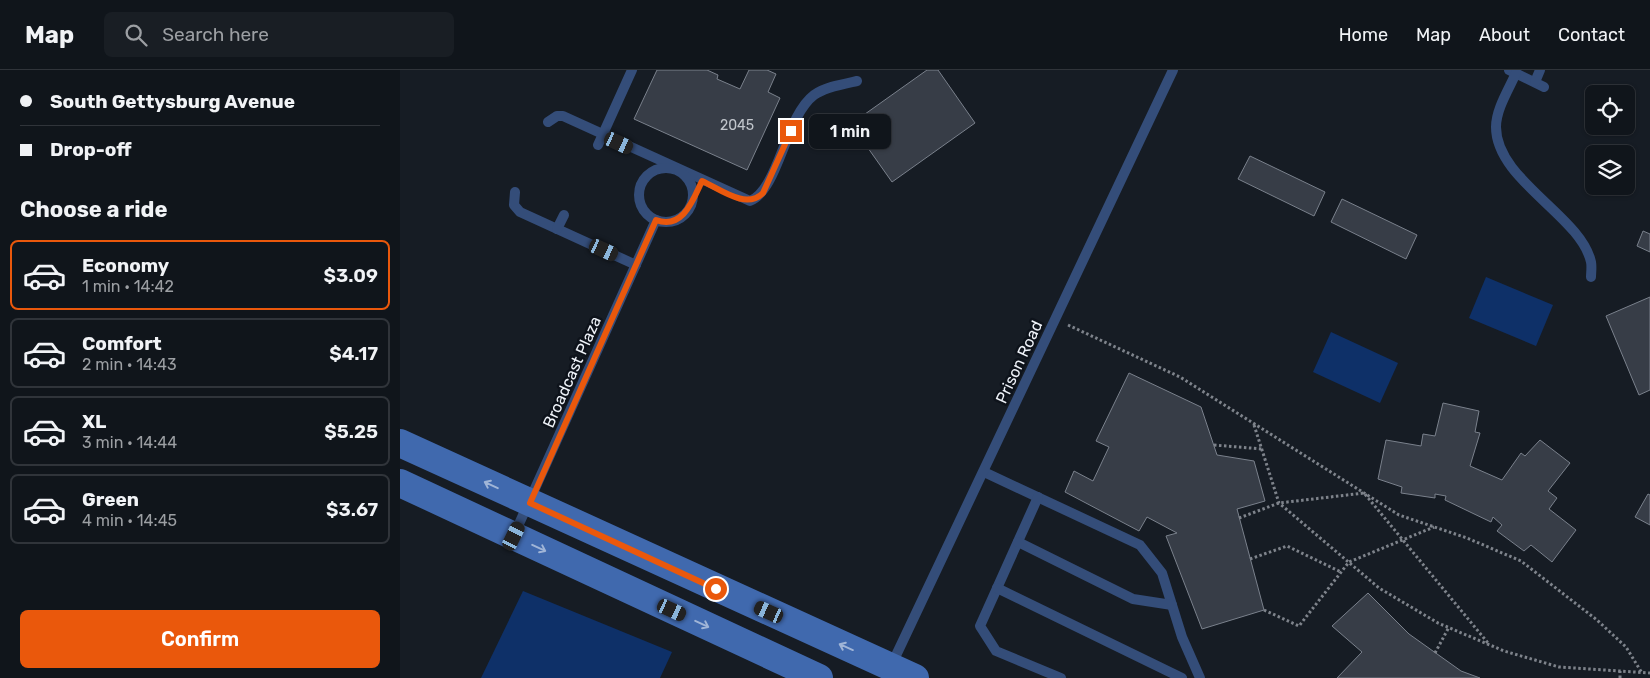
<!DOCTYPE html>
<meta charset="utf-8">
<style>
body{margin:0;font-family:Rubik,sans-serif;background:#191e24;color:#f1f3f6;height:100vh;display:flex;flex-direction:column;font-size:19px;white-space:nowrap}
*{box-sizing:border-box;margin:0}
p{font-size:16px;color:#9c9fa3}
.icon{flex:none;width:28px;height:28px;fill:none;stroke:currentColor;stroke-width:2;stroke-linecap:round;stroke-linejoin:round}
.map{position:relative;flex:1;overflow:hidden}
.side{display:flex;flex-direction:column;background:#10151b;width:400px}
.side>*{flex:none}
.top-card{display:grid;align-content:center;height:110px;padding:0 20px;background:#10151b}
.controls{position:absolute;left:1185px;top:15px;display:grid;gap:10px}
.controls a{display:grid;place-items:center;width:50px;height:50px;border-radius:8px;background:#10151b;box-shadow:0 1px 4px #0004,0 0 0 1px #30343a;font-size:25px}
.end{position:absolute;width:22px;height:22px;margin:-11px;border:6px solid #ea580c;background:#fff;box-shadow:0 0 0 2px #fff}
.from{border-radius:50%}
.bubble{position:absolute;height:35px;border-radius:8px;background:#10151b;box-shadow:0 1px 4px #0004,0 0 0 1px #30343a;font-size:16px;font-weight:600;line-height:35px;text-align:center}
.car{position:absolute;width:15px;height:30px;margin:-15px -8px;border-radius:6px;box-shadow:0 0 4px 1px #0007;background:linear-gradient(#222 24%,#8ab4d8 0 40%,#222 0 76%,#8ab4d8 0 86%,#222 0)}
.top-card b{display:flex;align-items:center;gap:18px;height:48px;font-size:19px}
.top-card b+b{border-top:1px solid #30343a}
.top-card i{width:12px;height:12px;background:#f1f3f6}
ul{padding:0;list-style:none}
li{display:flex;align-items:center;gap:15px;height:70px;margin:0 10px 8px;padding:0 10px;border:2px solid #30343a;border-radius:8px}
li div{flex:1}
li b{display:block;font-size:19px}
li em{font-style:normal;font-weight:600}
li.active{border-color:#ea580c}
li>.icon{width:45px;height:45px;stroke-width:1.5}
h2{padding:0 20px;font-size:22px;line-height:60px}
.button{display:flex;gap:10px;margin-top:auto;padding:10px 20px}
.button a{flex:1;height:58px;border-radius:8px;background:#ea580c;color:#fff;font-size:20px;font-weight:600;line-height:58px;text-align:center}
header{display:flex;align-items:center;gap:30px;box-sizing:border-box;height:70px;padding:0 25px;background:#10151b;border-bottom:1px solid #30343a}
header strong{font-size:24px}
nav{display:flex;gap:28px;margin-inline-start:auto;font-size:18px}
.search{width:350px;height:45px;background:#191e24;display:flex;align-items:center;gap:12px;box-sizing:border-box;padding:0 18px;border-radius:8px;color:#9c9fa3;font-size:19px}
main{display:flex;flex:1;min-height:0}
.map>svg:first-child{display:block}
.green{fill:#0e3068}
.building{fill:#373d47;stroke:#7a818c}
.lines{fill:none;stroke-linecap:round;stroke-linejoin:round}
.path{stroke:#7e838b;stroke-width:3;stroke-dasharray:2.5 2.5;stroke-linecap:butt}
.lane{stroke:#344d79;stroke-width:10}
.secondary{stroke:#4069ae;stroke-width:28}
.oneway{stroke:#a0b5d7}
.route{stroke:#ea580c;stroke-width:6}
.labels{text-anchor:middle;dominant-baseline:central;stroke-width:5;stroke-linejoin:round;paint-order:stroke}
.number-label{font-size:14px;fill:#c1c6cc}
.street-label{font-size:16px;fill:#eff3f9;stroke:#0e131b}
</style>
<header>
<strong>Map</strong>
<div class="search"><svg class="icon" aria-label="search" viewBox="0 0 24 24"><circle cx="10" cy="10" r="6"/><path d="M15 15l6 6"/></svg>Search here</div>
<nav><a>Home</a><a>Map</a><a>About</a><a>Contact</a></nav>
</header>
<main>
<section class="side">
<div class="top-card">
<b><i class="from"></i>South Gettysburg Avenue</b>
<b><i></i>Drop-off</b>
</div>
<h2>Choose a ride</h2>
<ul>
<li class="active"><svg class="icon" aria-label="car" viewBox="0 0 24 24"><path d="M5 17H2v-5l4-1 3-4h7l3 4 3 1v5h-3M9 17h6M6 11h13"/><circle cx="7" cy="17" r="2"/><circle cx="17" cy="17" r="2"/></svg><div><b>Economy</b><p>1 min · 14:42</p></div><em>$3.09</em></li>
<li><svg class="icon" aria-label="car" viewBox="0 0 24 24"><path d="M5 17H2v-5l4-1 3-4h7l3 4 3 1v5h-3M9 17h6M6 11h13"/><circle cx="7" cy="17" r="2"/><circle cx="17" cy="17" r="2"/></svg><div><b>Comfort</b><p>2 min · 14:43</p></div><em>$4.17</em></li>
<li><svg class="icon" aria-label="car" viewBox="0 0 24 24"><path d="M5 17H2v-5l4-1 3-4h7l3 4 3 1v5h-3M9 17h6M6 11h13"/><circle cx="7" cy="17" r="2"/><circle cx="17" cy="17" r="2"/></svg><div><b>XL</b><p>3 min · 14:44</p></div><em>$5.25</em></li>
<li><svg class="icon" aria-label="car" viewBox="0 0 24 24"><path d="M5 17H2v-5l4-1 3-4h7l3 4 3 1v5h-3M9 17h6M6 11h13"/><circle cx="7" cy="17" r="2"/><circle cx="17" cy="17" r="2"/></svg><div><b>Green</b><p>4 min · 14:45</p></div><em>$3.67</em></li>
</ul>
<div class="button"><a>Confirm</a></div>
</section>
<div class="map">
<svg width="1250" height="608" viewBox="0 0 1250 608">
<rect width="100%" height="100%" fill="#161c24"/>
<g class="green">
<polygon points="1086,207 1153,235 1136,276 1069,248"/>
<polygon points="931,262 998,293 980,333 913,302"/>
<polygon points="123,521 272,582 260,608 81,608"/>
</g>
<g class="building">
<polygon points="257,0 307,0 318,5 317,9 340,19 349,0 367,0 376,4 368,22 380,28 347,100 234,49"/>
<polygon points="527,0 538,0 575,53 492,112 451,54"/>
<polygon points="850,86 925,122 914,146 838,109"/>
<polygon points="942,129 1017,165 1006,189 931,152"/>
<polygon points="1243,161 1250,164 1250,182 1237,176"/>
<polygon points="1250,227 1250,320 1239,325 1206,246"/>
<polygon points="729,303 801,337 817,385 854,391 865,431 837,439 864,540 802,559 766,466 777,463 747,447 739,461 665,422 674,401 693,411 709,377 696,371"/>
<polygon points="1043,333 1079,341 1075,362 1080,363 1070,396 1102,410 1121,383 1125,386 1140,370 1170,393 1148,421 1157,428 1149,439 1176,460 1152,492 1131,475 1124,481 1097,461 1102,455 1093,447 1091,452 1045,430 1046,426 1035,424 1035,428 1001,423 1002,417 978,409 986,370 1021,376 1023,364 1035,366"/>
<polygon points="1248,424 1250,425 1250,455 1235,447"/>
<polygon points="968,523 1009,564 1061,601 1080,608 937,608 962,582 932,556"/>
</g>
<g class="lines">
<g class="path">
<polyline points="668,255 780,307 999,445 1067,468 1121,491 1197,550 1226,577 1242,603"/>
<polyline points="854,355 879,433 979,518 1038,553 1104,581 1159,597 1250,603"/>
<polyline points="814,375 862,379"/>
<polyline points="839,448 879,433 964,423 1088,573"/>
<polyline points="850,489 887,476 941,502"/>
<polyline points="864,540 899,556 949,492 1034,457"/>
<polyline points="1035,583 1049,557"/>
<polyline points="1220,608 1220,601"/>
</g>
<g class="lane">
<polyline points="1109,0 1144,17"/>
<path d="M1116 3C1109 19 1096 39 1096 57 1096 110 1181 146 1191 192 1192 197 1191 203 1191 207"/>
<polyline points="1135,12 1140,0"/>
<path d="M148 52 157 46H163L350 131C379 119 385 47 414 25 425 17 443 14 457 11"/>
<polyline points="198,75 232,0"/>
<circle cx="266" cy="125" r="27"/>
<polyline points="115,122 114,135 120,142 236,195"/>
<polyline points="157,159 164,145"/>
<polyline points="584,402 740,475 762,503 782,567 800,608"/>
<polyline points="638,427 580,556 596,581 661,608"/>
<polyline points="114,465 256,150"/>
<polyline points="618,472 733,529 772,535"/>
<polyline points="597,518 782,608"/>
<polyline points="491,596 773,0"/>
</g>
<g class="secondary">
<polyline points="0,373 515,608"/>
<polyline points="0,413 419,608"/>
</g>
</g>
<defs><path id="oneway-shaft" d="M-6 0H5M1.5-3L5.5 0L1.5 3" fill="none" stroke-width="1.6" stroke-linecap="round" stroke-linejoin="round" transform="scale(1.25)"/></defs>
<g class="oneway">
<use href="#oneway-shaft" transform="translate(91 415) rotate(-155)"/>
<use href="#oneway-shaft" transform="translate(139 478) rotate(25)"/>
<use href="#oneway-shaft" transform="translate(302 554) rotate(25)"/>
<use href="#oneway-shaft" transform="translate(446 577) rotate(-156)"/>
</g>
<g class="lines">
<path class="route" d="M316 519 130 433 256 150C283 160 293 130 302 111 320 119 346 140 363 123L391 61"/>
</g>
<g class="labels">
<g class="number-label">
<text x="337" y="55">2045</text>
</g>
<g class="street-label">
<text transform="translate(619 292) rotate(-65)">Prison Road</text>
<text transform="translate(172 302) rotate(-66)">Broadcast Plaza</text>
</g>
</g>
</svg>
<div class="controls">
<a><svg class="icon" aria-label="locate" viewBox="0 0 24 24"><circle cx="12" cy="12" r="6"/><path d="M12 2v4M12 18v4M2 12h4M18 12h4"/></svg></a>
<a><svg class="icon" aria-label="layers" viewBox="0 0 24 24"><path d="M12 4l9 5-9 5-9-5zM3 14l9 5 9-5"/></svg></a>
</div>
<i class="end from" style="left:316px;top:519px"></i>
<i class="end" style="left:391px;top:61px"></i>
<div class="bubble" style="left:409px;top:44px;width:82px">1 min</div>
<i class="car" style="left:219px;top:73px;rotate:115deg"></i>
<i class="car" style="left:204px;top:180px;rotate:115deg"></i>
<i class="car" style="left:114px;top:466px;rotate:26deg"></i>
<i class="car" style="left:272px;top:540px;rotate:115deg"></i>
<i class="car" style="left:369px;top:542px;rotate:294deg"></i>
</div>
</main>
